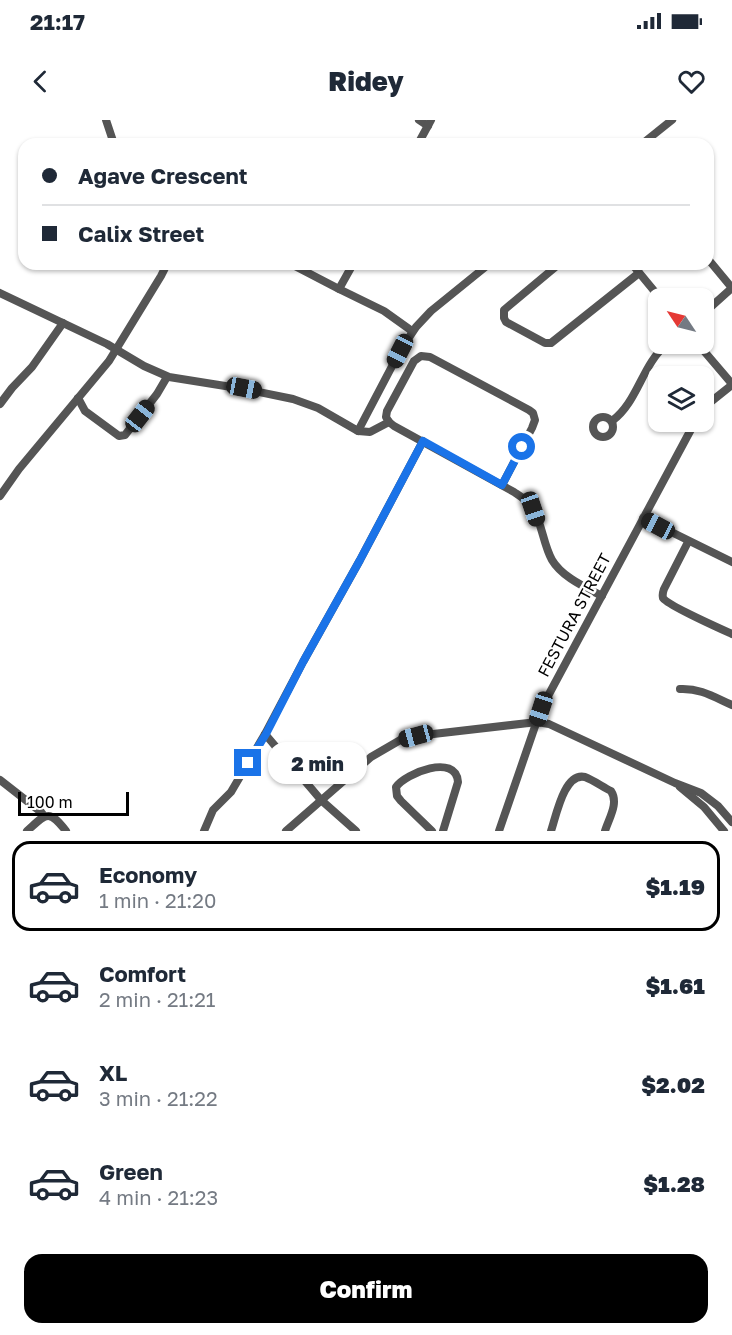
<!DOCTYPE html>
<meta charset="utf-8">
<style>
body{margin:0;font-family:"Golos Text",sans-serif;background:#f6f6f7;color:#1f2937;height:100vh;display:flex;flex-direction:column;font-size:22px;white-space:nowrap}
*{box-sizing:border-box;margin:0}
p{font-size:20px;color:#747a83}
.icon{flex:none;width:33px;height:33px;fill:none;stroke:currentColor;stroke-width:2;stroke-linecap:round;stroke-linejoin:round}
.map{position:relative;height:711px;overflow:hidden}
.side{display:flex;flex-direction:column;background:#fff;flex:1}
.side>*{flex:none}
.hud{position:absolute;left:18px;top:18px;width:696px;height:132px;border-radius:18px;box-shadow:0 2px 4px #0004;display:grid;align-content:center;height:132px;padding:0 24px;background:#fff}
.needle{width:39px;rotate:305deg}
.controls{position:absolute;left:648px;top:168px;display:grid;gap:12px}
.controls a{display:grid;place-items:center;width:66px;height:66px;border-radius:12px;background:#fff;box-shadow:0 2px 4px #0004;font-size:30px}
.scale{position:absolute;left:18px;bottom:15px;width:111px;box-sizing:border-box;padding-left:6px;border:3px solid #000;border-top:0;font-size:16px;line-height:21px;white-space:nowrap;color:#000;-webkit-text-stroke:4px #fff;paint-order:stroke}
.end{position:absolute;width:27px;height:27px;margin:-14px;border:8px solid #1a73e8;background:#fff;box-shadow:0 0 0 3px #fff}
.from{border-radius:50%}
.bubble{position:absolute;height:42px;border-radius:18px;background:#fff;box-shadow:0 2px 4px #0004;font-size:20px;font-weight:800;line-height:42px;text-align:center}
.car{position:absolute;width:18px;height:36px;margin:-18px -9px;border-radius:8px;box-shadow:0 0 4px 2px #0007;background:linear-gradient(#222 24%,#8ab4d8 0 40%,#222 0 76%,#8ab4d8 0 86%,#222 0)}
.hud b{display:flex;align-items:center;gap:21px;height:57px;font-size:22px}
.hud b+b{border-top:2px solid #e0e1e3}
.hud i{width:15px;height:15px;background:#1f2937}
ul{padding:10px 0 0;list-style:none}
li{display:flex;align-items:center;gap:18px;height:90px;margin:0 12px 9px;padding:0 12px;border:3px solid transparent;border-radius:18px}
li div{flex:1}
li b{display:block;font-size:22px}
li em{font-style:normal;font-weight:800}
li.active{border-color:#000}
li>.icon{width:54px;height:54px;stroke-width:1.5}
.action{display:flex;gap:12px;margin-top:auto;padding:12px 24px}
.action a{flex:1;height:69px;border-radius:18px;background:#000;color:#fff;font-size:24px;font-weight:800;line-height:69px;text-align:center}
.status{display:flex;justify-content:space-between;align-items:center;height:42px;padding:0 30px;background:#fff;direction:ltr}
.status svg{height:16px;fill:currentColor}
header{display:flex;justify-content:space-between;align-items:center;height:78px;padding:0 24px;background:#fff;font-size:27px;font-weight:800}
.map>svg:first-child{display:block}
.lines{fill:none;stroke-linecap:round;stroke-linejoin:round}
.street{stroke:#555;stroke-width:8}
.route{stroke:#1a73e8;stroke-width:8}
.labels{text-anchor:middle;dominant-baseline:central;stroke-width:5;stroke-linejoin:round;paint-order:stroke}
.street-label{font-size:16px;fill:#000;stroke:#fff}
</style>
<div class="status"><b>21:17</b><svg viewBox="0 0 49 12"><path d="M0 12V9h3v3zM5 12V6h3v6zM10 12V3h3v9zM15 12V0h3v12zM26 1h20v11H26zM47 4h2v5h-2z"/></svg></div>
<header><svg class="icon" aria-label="back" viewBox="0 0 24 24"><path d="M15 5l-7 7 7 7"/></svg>Ridey<svg class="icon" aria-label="heart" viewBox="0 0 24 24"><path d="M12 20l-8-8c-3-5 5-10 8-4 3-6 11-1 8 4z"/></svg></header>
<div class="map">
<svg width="732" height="711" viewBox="0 0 732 711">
<rect width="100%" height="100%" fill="#fff"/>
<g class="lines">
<g class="street">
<polyline points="106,0 114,24"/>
<polyline points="419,0 428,6"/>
<polyline points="418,24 431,0"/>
<polyline points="642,24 672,0"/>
<polyline points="708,139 732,168"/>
<polyline points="291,144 339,169 353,144"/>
<polyline points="559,144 504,190 504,198 506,202 545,223 551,223 639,153"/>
<polyline points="632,144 660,178"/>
<polyline points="339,169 384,191 412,211"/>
<polyline points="0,173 107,224 144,246 169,257 244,269 293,279 318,288 358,311 370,312 389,302"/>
<polyline points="704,193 732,168"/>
<polyline points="698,224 732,264"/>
<polyline points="78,278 85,291 119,316 125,315 157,274 167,257"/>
<polyline points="0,284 12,268 32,247 63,203"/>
<polyline points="704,289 708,284 732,265"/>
<circle cx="603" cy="307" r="10"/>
<path d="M612 301C638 282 642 244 667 224"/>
<path d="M389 302 394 306 514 372C520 376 527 380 532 387 542 402 543 424 552 440 562 457 585 467 602 476"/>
<polyline points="389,302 386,297 387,291 414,241 421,236 430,237 529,290 533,293 535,300 532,308 502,365"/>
<polyline points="358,311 400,231 416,207 431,191 489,144"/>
<polyline points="0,376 19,349 109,241 161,156 167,144"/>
<polyline points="643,398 732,442"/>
<path d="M688 422 664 469C663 472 662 474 663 478 667 485 721 509 732 514"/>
<path d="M680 569C700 568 714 577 732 585"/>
<polyline points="265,614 321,680 356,711"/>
<polyline points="0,660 41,692 44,696"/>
<polyline points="680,667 704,687 724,711"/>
<path d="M27 711C46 694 48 688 66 711"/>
<polyline points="204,711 213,690 231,672 265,614 303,542 360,440 423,321"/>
<polyline points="286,711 371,637 402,619 416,616 537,602 549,604 675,663 701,673 718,686 732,702"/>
<path d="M432 711 401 681 397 676 396 667C406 653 456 633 458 662L443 711"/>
<polyline points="499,711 541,589 695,302"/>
<path d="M551 711C556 697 564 652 585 657 593 660 603 667 611 671 619 683 609 698 605 711"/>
</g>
</g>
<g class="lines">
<polyline class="route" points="248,643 266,614 303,542 360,440 423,321 502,365 522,327"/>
</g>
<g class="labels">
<g class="street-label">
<text transform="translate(574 495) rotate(-62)">FESTURA STREET</text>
</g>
</g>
</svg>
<div class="controls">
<a><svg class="needle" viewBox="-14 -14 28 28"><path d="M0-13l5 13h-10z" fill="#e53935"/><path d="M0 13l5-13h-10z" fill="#747a83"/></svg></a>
<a><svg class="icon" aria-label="layers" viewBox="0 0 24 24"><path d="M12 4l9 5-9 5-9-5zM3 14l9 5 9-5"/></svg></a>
</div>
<div class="scale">100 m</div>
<i class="end from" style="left:522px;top:327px"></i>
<i class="end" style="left:248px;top:643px"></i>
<div class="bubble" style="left:268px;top:622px;width:99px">2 min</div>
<i class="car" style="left:400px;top:231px;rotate:207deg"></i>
<i class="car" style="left:244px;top:268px;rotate:101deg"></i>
<i class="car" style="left:140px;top:296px;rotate:38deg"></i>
<i class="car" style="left:533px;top:389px;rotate:161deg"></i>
<i class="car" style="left:658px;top:406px;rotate:298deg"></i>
<i class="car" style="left:541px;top:589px;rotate:198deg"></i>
<i class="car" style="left:416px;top:616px;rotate:255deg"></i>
<div class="hud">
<b><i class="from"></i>Agave Crescent</b>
<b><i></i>Calix Street</b>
</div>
</div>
<section class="side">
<ul>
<li class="active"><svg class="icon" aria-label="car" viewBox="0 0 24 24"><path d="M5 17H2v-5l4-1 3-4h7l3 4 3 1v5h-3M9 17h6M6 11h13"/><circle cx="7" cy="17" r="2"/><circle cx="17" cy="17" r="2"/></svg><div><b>Economy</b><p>1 min · 21:20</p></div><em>$1.19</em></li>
<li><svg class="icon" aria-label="car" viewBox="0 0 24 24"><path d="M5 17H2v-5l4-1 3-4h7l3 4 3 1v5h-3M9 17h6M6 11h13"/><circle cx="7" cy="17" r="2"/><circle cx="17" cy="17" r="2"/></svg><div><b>Comfort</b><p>2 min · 21:21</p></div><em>$1.61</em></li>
<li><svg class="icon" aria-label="car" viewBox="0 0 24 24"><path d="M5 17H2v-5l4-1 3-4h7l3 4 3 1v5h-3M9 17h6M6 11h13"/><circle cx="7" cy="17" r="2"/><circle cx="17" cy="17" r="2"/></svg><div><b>XL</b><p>3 min · 21:22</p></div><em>$2.02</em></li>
<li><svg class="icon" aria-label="car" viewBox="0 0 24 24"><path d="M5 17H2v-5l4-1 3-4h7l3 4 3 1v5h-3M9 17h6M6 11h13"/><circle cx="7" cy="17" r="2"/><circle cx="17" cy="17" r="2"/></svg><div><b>Green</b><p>4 min · 21:23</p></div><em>$1.28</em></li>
</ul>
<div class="action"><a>Confirm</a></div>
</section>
